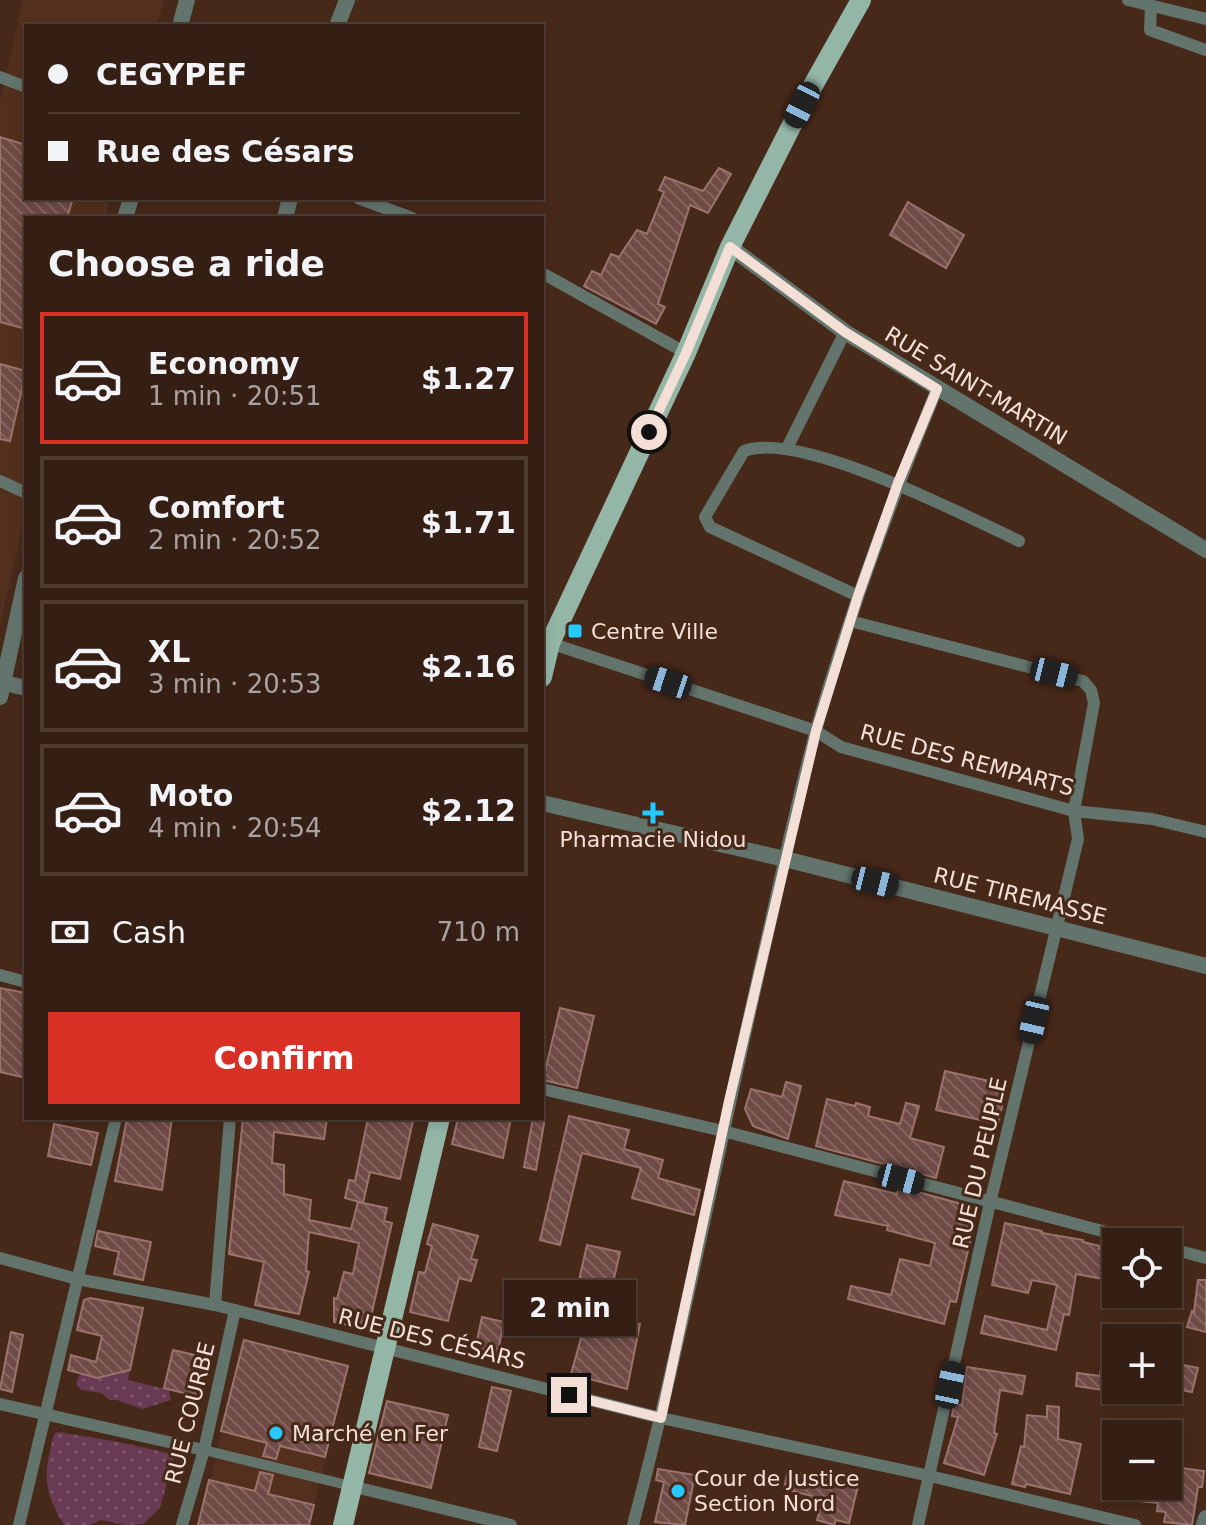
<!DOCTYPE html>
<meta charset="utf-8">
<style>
body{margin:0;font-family:"DejaVu Sans",sans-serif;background:#3d271d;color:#f1f3f6;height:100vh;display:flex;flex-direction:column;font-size:30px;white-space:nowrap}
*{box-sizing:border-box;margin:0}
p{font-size:26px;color:#aaa2a0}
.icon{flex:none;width:44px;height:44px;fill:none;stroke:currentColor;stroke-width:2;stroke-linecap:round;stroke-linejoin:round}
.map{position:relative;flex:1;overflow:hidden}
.side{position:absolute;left:24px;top:216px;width:520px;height:904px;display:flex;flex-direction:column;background:#351f14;border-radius:0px;box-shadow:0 4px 12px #0003,0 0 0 2px #4f3d34}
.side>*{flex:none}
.banner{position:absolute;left:24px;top:24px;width:520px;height:176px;border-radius:0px;box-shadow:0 4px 12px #0003,0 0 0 2px #4f3d34;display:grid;align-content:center;height:176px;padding:0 24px;background:#351f14}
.controls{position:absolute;left:1102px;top:1228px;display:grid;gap:16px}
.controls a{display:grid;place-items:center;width:80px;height:80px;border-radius:0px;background:#351f14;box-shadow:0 4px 12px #0003,0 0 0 2px #4f3d34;font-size:40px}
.end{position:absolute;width:36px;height:36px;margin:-18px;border:10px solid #f3dfd5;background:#111;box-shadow:0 0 0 4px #111}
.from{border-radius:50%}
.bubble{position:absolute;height:56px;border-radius:0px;background:#351f14;box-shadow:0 4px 12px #0003,0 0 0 2px #4f3d34;font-size:26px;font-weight:700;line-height:56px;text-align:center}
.car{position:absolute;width:24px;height:48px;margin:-24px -12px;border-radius:10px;box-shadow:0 0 6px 2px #0007;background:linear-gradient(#222 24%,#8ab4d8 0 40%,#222 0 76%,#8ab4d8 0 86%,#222 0)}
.banner b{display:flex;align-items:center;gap:28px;height:76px;font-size:30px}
.banner b+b{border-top:2px solid #4f3d34}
.banner i{width:20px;height:20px;background:#f1f3f6}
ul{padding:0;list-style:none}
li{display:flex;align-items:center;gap:24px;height:132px;margin:0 16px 12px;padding:0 8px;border:4px solid #4f3d34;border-radius:0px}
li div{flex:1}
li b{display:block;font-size:30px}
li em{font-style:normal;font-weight:700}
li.on{border-color:#d93025}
li>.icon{width:72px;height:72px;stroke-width:1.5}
h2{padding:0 24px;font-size:36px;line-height:96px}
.pay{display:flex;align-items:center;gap:20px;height:88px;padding:0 24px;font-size:30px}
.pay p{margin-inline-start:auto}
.cta{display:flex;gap:16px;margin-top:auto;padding:16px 24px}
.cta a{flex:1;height:92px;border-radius:0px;background:#d93025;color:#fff;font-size:32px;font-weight:700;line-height:92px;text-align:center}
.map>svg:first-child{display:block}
.built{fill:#53301d}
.grass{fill:url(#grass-dots)}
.building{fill:url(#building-back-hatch);stroke:#9b736d;stroke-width:2}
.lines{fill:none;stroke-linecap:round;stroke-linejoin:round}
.pedestrian{stroke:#63746d;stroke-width:10}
.minor{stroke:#63746d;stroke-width:12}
.tertiary{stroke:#63746d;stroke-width:16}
.primary{stroke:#93b6a7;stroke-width:20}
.route{stroke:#f3dfd5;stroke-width:10}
.poi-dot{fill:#26c9fe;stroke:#47291a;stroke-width:3}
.labels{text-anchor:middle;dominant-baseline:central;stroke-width:6;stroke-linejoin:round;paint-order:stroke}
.street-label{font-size:22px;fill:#f3dfd5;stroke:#47291a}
.poi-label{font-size:22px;fill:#f3dfd5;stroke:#47291a;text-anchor:start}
</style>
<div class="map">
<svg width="1206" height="1525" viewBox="0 0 1206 1525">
<defs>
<pattern id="grass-dots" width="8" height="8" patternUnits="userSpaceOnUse" patternTransform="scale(2)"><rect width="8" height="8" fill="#683a53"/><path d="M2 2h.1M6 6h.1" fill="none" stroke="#7e566b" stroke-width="1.8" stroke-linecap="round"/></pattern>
<pattern id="building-back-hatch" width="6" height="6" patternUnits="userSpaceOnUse" patternTransform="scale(2)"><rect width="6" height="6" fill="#704b46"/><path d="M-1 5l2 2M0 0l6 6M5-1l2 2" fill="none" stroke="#856460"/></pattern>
</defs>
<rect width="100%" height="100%" fill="#47291a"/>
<g class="built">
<polygon points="23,0 164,0 157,26 26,26 26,198 110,198 105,218 26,218 26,511 0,625 0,102"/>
<polygon points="244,1340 348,1366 309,1525 199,1525"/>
</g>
<g class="grass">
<polygon points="130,1370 128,1380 169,1390 171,1400 142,1409 117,1400 110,1400 101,1393 81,1390 76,1384 80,1374 97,1378"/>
<path d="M58 1432 119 1442 172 1454 174 1458 160 1508 143 1524 125 1525 101 1520 90 1525H64C42 1489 44 1473 54 1434Z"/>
</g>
<g class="building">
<polygon points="0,137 26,145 26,198 73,198 67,218 26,218 26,329 0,322"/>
<polygon points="719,168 731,174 708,213 690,205 658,304 665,307 656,324 584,286 592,271 601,275 611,254 619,257 637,230 647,234 664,192 659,190 665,177 703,191"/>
<polygon points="908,202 964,235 946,268 890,235"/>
<polygon points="0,364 26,371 10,441 0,439"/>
<polygon points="0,988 26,993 26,1078 0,1072"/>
<polygon points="560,1008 594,1016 577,1088 543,1080"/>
<polygon points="945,1071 1007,1085 998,1124 936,1110"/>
<polygon points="786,1082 801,1086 788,1139 753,1126 745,1109 751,1089 782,1097"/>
<polygon points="827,1099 855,1106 856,1103 870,1107 868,1116 900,1124 906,1103 919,1106 910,1138 944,1147 936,1178 816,1146"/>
<polygon points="569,1116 629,1130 624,1149 663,1160 658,1178 700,1190 694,1215 632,1198 641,1168 582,1153 560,1245 540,1240"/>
<polygon points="127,1118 172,1118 162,1190 115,1181"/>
<polygon points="243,1118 327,1118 324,1139 274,1132 272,1163 284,1165 284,1194 311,1200 309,1220 351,1229 358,1202 387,1208 384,1221 392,1223 368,1330 334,1322 334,1298 337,1299 344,1272 353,1274 359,1243 309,1232 306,1271 309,1272 299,1314 255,1305 264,1262 229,1254"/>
<polygon points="368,1118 413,1121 400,1179 370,1172 363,1203 345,1198 349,1180 355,1181"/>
<polygon points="458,1118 511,1118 503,1158 452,1144"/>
<polygon points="533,1118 545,1118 536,1170 524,1167"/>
<polygon points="54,1124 98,1133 91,1165 48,1156"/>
<polygon points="844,1181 897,1194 899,1187 958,1203 965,1210 973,1229 956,1302 950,1301 944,1324 848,1299 851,1286 891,1295 900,1259 930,1266 935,1243 887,1230 888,1226 835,1215"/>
<polygon points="1005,1223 1042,1231 1042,1233 1083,1240 1083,1242 1100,1246 1099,1249 1109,1252 1103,1279 1076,1274 1069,1315 1064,1314 1056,1350 981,1333 985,1316 1047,1330 1057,1285 1032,1280 1028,1293 992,1285"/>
<polygon points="433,1224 478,1236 471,1259 477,1260 471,1281 459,1278 448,1321 410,1312 419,1272 425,1273 432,1246 427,1244"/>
<polygon points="98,1231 151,1242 143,1280 114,1274 119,1252 95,1246"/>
<polygon points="587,1245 620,1252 612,1287 620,1288 614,1319 640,1324 627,1389 571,1374 584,1327 594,1330 603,1285 579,1280"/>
<polygon points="1198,1280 1206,1280 1206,1332 1187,1327 1192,1311 1194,1312"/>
<polygon points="90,1298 143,1308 130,1370 97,1378 68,1370 71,1355 96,1362 102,1336 77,1330 84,1300"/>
<polygon points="482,1317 504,1322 497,1355 475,1350"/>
<polygon points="11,1332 23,1335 12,1392 0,1389"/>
<polygon points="244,1340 348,1366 325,1457 280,1446 276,1459 263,1456 267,1443 221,1431"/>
<polygon points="173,1350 204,1357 195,1396 164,1388"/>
<polygon points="1102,1362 1116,1362 1116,1392 1076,1386 1077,1373 1100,1376"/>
<polygon points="1174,1363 1198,1368 1192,1392 1169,1388"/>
<polygon points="967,1367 1025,1376 1022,1394 1000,1390 994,1433 997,1434 984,1475 944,1463 958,1417 952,1416 954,1404 962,1405"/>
<polygon points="492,1387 511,1391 497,1451 479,1447"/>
<polygon points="387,1401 448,1415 431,1488 369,1473"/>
<polygon points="1047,1406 1059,1407 1058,1439 1081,1444 1070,1494 1026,1484 1025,1487 1012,1484 1021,1446 1024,1447 1027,1415 1047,1417"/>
<polygon points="1174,1467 1204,1471 1202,1487 1198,1487 1192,1525 1164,1522 1166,1512 1157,1511 1158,1503 1122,1499 1123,1486 1168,1486 1168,1479 1172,1479"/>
<polygon points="658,1469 695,1475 685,1525 655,1522 664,1482 656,1480"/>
<polygon points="788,1471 858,1486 849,1523 836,1520 834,1525 817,1520 820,1510 809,1508 812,1496 784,1489"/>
<polygon points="260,1472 273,1475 268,1494 314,1505 309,1525 198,1525 209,1480 255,1491"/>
</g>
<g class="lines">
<polyline class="pedestrian" points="204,1450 351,1486"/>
<g class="minor">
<polyline points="1128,0 1206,19"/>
<polyline points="1151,6 1150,30 1206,50"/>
<polyline points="0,77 26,87"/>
<polyline points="358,198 412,218"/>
<polyline points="542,273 686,353"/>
<polyline points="787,448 845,332"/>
<polyline points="0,481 26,493"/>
<path d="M858 596 710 527 705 517 744 451C800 430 964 515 1019 541"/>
<polyline points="850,621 1083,681 1091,690 1094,703 1074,811 1078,839 990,1203 918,1525"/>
<polyline points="547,642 816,731 841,747 1074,811 1152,819 1206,832"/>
<polyline points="0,975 26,982"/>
<polyline points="542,1089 723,1131 1144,1242"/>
<polyline points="1168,1248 1206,1258"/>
<polyline points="0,1258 77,1279 215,1305 661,1418 930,1476 1135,1525"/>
<polyline points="215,1305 230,1118"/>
<polyline points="0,1404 204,1450"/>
<polyline points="351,1486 511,1525"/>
<polyline points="19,1525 116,1118"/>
<polyline points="182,1525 204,1450 235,1310"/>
<path d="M633 1525C684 1332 721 1136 766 942 782 871 797 800 816 730 849 614 891 501 937 389"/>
</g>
<g class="tertiary">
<polyline points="180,26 187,0"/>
<polyline points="337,26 347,0"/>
<polyline points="125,218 131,198"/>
<polyline points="285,218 290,198"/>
<polyline points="730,247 845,332 1206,550"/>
<polyline points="0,682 26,688"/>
<polyline points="0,697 26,578"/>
<polyline points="542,803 785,859 1206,966"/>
<polyline points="1204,1525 1206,1518"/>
</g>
<g class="primary">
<polyline points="542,677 550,643 686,353 730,247 802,105 861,0"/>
<polyline points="343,1525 440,1118"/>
</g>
</g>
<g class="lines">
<polyline class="route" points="569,1395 661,1418 729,1101 816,731 858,596 898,483 937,389 845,332 730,247 686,353 649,432"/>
</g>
<g class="poi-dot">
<rect x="567" y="623" width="16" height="16" rx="4"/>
<path d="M649 801h8v8h8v8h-8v8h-8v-8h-8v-8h8z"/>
<circle cx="276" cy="1433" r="8"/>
<circle cx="678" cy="1491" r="8"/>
</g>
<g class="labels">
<g class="street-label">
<text transform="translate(976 386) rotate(31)">RUE SAINT-MARTIN</text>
<text transform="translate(967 760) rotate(15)">RUE DES REMPARTS</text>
<text transform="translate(1020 896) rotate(14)">RUE TIREMASSE</text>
<text transform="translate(980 1163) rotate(-77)">RUE DU PEUPLE</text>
<text transform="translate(432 1339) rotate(14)">RUE DES CÉSARS</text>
<text transform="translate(190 1413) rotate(-76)">RUE COURBE</text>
</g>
<g class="poi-label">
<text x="591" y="631">Centre Ville</text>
<text x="653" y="839" text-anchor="middle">Pharmacie Nidou</text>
<text x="292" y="1433">Marché en Fer</text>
<text x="694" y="1478">Cour de Justice<tspan x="694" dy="25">Section Nord</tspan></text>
</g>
</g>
</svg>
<div class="controls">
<a><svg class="icon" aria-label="locate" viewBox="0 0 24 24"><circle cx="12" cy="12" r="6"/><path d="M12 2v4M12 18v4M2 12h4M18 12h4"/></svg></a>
<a>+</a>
<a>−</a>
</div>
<i class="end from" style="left:649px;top:432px"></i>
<i class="end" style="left:569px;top:1395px"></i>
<div class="bubble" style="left:504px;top:1280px;width:132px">2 min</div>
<i class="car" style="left:802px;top:105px;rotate:207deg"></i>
<i class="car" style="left:1054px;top:673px;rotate:104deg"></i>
<i class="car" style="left:668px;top:682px;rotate:288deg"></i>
<i class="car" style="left:875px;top:882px;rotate:104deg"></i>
<i class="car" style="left:1034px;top:1020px;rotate:193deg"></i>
<i class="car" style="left:901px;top:1179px;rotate:105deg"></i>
<i class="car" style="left:950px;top:1385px;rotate:12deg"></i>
<div class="banner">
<b><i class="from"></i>CEGYPEF</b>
<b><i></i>Rue des Césars</b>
</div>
<section class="side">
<h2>Choose a ride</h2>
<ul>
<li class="on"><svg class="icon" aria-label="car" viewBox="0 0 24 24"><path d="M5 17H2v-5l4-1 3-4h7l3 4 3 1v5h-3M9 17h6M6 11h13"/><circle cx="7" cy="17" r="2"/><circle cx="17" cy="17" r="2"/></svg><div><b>Economy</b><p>1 min · 20:51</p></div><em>$1.27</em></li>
<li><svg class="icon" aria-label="car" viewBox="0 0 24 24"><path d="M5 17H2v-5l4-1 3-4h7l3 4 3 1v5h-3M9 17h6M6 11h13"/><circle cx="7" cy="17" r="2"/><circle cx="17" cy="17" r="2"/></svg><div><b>Comfort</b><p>2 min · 20:52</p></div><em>$1.71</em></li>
<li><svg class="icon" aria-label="car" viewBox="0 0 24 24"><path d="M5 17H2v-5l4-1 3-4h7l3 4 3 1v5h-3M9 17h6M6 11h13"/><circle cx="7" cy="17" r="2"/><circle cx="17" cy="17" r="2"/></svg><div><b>XL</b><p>3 min · 20:53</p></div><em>$2.16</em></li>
<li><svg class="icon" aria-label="car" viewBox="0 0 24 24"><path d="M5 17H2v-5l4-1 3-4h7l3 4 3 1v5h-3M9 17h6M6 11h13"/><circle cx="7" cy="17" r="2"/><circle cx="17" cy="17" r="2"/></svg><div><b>Moto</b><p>4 min · 20:54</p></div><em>$2.12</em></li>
</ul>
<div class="pay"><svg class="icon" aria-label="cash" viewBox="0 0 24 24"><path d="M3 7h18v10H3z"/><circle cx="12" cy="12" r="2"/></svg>Cash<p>710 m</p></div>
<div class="cta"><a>Confirm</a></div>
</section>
</div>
